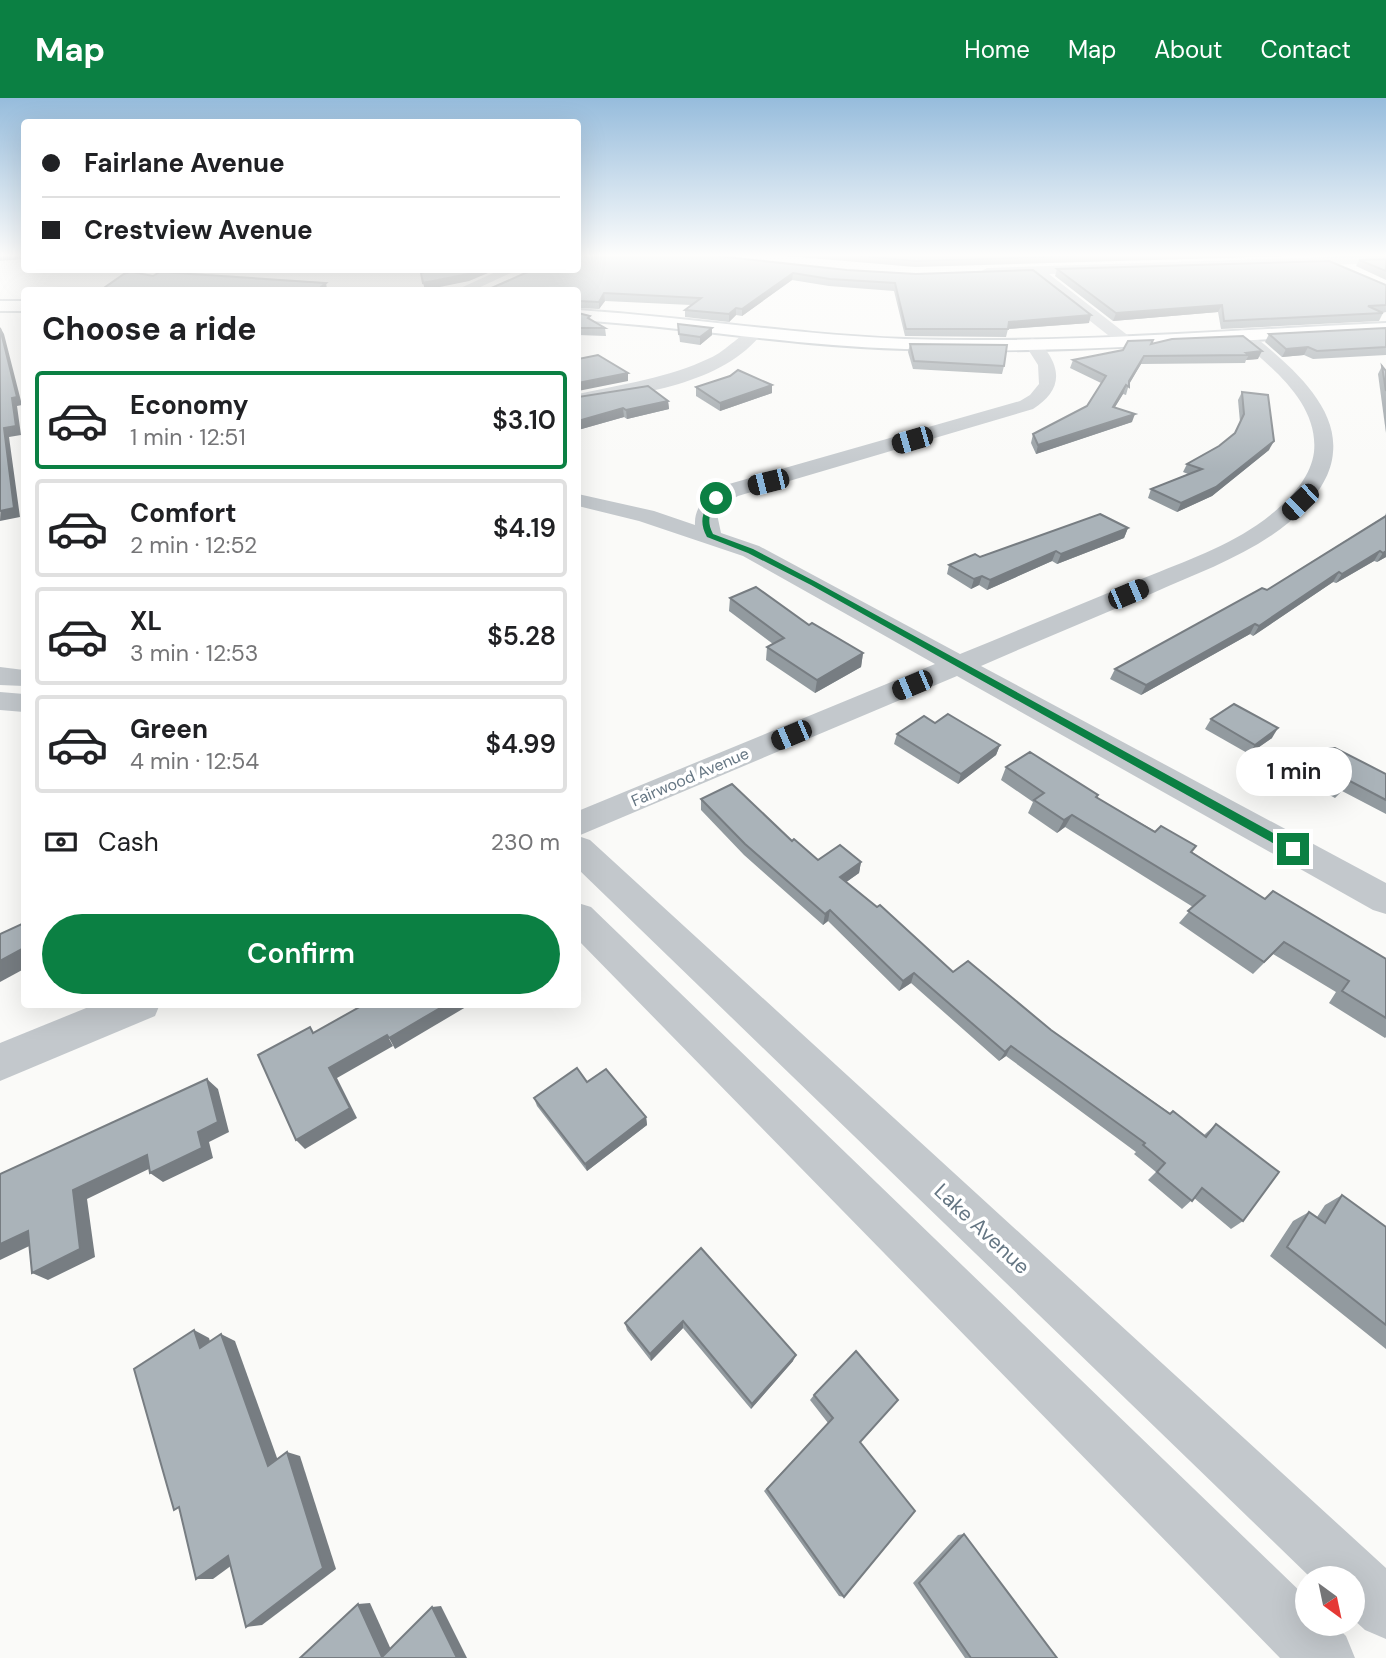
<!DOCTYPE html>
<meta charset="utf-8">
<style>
body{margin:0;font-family:"DM Sans",sans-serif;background:#f6f6f6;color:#202124;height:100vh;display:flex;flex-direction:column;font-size:26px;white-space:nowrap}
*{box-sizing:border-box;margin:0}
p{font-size:23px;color:#757577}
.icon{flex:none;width:38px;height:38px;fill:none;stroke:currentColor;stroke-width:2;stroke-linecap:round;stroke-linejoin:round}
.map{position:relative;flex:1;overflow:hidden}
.side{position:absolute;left:21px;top:189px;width:560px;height:721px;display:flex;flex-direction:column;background:#fff;border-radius:7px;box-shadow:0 7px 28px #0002}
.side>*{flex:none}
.banner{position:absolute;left:21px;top:21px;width:560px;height:154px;border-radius:7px;box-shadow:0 7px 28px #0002;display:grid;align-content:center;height:154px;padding:0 21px;background:#fff}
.needle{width:46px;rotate:147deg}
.controls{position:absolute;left:1295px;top:1468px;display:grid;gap:14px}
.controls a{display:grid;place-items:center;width:70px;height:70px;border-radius:50%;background:#fff;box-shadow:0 7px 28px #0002;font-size:35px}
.end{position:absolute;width:32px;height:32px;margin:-16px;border:9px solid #0b8043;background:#fff;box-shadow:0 0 0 4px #fff}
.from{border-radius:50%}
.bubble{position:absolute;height:49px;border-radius:24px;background:#fff;box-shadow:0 7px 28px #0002;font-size:23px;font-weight:600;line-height:49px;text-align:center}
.car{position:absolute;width:21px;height:42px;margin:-21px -10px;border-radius:9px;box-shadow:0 0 5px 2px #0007;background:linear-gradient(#222 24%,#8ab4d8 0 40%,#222 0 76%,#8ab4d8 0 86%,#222 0)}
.banner b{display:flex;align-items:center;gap:24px;height:66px;font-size:26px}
.banner b+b{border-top:2px solid #e0e0e0}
.banner i{width:18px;height:18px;background:#202124}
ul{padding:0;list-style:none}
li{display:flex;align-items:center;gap:21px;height:98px;margin:0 14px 10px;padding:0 7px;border:4px solid #e0e0e0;border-radius:7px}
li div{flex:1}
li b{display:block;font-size:26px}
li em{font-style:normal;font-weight:600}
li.current{border-color:#0b8043}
li>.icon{width:63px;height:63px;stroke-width:1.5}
h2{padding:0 21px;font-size:32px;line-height:84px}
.pay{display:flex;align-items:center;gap:18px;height:77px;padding:0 21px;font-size:26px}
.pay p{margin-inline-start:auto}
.action{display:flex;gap:14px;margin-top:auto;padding:14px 21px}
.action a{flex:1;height:80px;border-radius:42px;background:#0b8043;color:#fff;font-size:28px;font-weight:600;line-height:80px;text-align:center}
header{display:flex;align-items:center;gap:42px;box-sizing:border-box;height:98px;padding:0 35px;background:#0b8043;color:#fff}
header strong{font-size:33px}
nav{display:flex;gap:38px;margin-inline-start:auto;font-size:24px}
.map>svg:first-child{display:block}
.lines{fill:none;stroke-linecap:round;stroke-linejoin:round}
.secondary-casing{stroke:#b3babf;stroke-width:4}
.street{fill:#c3c8cc;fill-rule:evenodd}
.secondary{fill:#fff;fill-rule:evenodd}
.wall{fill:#929a9f}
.shaded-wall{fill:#777d82}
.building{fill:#aab3b9;stroke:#777d82;stroke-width:2}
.route{fill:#0b8043}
.labels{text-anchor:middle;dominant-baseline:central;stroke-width:7;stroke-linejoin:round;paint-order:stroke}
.far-street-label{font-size:16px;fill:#657683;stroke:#fff}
.near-street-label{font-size:21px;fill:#657683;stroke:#fff}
</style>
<header>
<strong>Map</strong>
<nav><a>Home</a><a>Map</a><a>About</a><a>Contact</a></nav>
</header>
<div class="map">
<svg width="1386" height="1560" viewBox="0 0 1386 1560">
<rect width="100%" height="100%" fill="#fafaf8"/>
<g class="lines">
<g class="secondary-casing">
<g id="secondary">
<rect x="0" y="203" width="24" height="10"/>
<path d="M578 212C687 219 795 237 905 241 1065 246 1226 232 1386 225V235C1226 242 1065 257 905 251 795 248 687 229 578 222Z"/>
</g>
</g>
<g class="street">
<polygon points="1386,157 1386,165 1049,176 1130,239 1132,242 1130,245 1118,245 1032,177 987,178 980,174 987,170"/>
<polygon points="500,172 517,172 474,192 456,192"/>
<path d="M755 229 763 234C723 287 638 296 578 306V296C623 286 668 280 710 260 725 254 745 232 755 229Z"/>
<path d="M1242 231 1248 233C1282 261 1338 304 1333 354 1331 388 1299 419 1272 437 1235 462 1193 477 1153 495 1096 519 1038 543 981 568L1386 785V816L1373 812 957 578 578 738V713L935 566 743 458 639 423 578 408V396L654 413 695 427C694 408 707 397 722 388L1020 303 1030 297 1039 286 1038 267 1024 245 1032 240C1040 242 1044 248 1048 255 1064 279 1055 297 1033 311L738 398 725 406 717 416 721 435 759 448 960 556C1019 532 1078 507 1137 483 1177 466 1220 452 1257 427 1281 410 1310 385 1314 354 1319 304 1269 267 1236 239L1234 236Z"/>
<polygon points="0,569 24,572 24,588 0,587"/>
<polygon points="0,594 24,596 24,614 0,612"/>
<polygon points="578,738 590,742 1386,1470 1386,1541 1365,1532 1353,1521 1353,1480 1311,1480 578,771"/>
<polygon points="578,805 591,809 1307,1500 1307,1526 1334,1526 1346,1538 1355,1560 1280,1560 578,842"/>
<polygon points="96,906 160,906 155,918 0,983 0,945"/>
</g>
<use href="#secondary" class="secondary"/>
</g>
<g class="wall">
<polygon points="764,156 1359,156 915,169"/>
<polygon points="1386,161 1386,182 1356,168 1359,162"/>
<polygon points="1057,171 1386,187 1386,214 1382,215 1383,215 1379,223 1221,231 1218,214 1113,223 1055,178"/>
<polygon points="518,172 847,172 1089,225 1008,231 1006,239 905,238 894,193 829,188 792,182 742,218 736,217 729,224 685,219 685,212 691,207 605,203 599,211 578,210 578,192 529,174 528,172 519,174"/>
<polygon points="578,215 605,230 606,238 578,237"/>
<polygon points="678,226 712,237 700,247 680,244"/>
<polygon points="1386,230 1386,257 1313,261 1304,257 1282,259 1265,244 1269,236"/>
<polygon points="1243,238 1258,261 1246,262 1245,265 1141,266 1129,286 1126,297 1123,296 1115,309 1132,324 1036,356 1031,345 1033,336 1087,308 1101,285 1070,270 1073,262 1152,246"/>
<polygon points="910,246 1004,268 1002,276 913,271 908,254"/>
<polygon points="1382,268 1386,273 1386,335 1378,276"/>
<polygon points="772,287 772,295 720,313 696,298 696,289"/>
<polygon points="1242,294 1269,352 1212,398 1177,414 1148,400 1151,391 1188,376 1183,374 1187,366 1219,348 1235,335 1240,324 1238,302"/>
<polygon points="578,299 668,303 669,311 627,321 624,319 578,332"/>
<polygon points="1386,415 1386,459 1377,464 1374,463 1336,485 1333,484 1253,538 1250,536 1141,597 1110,581 1115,571 1267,492 1385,418"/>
<polygon points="1128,430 1124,440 1057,466 1052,463 987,492 979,487 971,491 947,476 949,467 980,459"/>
<polygon points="730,500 809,527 863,555 861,569 815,595 766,562 767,549 773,546 729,513"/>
<polygon points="1211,621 1272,640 1249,656 1205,631"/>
<polygon points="935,625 1000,647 996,657 958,686 894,646 897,636"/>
<polygon points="1006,669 1098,697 1097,700 1192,754 1265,801 1386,861 1386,939 1385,940 1329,905 1336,894 1273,856 1253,876 1179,825 1193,809 1065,729 1057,735 1028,715 1033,704 1001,682"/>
<polygon points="1306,670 1386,676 1386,716 1342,693 1335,700 1298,680"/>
<polygon points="701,701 792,743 818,762 861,764 859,775 846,784 953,874 1051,932 1170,1015 1204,1037 1216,1026 1243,1123 1231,1131 1194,1100 1182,1111 1148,1082 1156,1074 1134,1056 1136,1054 1006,958 999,963 911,885 899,893 828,823 823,827 744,757 701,712"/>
<polygon points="587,984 646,1019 647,1027 587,1073 537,1008 534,1000"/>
<polygon points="1342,1097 1386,1129 1386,1251 1270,1158 1293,1123 1309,1114 1317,1119 1325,1107"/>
<polygon points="701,1150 793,1263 751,1311 683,1230 651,1263 627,1232 625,1225"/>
<polygon points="814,1297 860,1344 844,1499 839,1498 764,1393 828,1325 810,1302"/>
<polygon points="964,1436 1057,1560 965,1560 913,1485 958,1437"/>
</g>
<g class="shaded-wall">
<polygon points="11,156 24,156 24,161 0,163 0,157"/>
<polygon points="478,172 495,172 469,183 425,192 423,185"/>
<polygon points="793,175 792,182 742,218 742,211"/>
<polygon points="326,185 327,191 326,192 317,192"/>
<polygon points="604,195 605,203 599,211 599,204"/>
<polygon points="1222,207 1218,214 1113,223 1116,215"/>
<polygon points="736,210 736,217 729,224 729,216"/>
<polygon points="1091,217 1089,225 1007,231 1009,224"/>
<polygon points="0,229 4,236 22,307 17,308 21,337 9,339 20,419 0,423 4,330"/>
<polygon points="712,230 712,237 700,247 700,239"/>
<polygon points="1308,249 1304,257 1282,259 1286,251"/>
<polygon points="1262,253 1258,261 1246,262 1249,257 1246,255"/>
<polygon points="1144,258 1141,266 1128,288 1129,283"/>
<polygon points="628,275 628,283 578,293 578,285"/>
<polygon points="772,287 772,295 720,313 720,305"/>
<polygon points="1126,287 1123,296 1110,317 1113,309"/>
<polygon points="668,303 669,311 627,321 626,312"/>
<polygon points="623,310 624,319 578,332 578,323"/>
<polygon points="1135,316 1132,324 1036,356 1038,347"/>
<polygon points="1274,343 1269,352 1212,398 1177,414 1181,405"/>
<polygon points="1128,430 1124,440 1057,466 1061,456"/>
<polygon points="1056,453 1052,463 987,492 990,482"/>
<polygon points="1380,453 1374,463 1336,485 1342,476"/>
<polygon points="1386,453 1386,459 1377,464 1383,455"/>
<polygon points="1339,474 1333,484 1253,538 1259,528"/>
<polygon points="982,478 979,487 971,491 974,481"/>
<polygon points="1255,526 1250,536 1141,597 1146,587"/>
<polygon points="863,555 861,569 815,595 817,582"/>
<polygon points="1278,630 1272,640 1249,656 1255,647"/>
<polygon points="1000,647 996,657 958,686 961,676"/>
<polygon points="1072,717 1065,729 1057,735 1064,722"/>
<polygon points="861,764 859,775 838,790 840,779"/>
<polygon points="830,812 828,823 823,827 825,816"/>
<polygon points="24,850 24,871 0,884 0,863"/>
<polygon points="914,875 911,885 899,893 903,883"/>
<polygon points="447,906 471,906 395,951 389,940"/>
<polygon points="387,937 393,948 337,980 357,1020 305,1051 296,1042 329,970"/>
<polygon points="1011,948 1006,958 999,963 1005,954"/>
<polygon points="207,981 218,991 229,1034 209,1044 213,1060 163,1084 150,1075 198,1034"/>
<polygon points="646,1019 647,1027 587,1073 585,1066"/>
<polygon points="147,1057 159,1066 87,1101 95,1159 48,1182 32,1175 73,1092"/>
<polygon points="28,1133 44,1141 0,1162 0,1146"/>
<polygon points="683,1223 683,1230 651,1263 650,1256"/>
<polygon points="194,1232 209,1240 214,1257 200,1250"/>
<polygon points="221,1236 235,1243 281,1371 268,1368"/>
<polygon points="796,1257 793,1263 751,1311 752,1306"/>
<polygon points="287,1354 300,1358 336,1471 262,1527 246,1529"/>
<polygon points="228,1458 243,1459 213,1481 196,1481"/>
<polygon points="370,1505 393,1556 382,1559 358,1506"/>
<polygon points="441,1508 467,1560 457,1560 432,1509"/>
</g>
<g class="building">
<polygon points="578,156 698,156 847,172 916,176 1033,172 1091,217 1009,224 1008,231 906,231 895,185 830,181 793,175 742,211 736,210 729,216 685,212 701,200 604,195 599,204 578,203 578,192 487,192 530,173 530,172 578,172"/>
<polygon points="841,156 1136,156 916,163"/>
<polygon points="1386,161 1386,173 1359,162"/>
<polygon points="1329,163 1386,187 1386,207 1368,208 1383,215 1224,223 1222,207 1116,215 1057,171"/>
<polygon points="430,172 478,172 468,176 423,185 421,175"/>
<polygon points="131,174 153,178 160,174 326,185 317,192 101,192 124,176"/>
<polygon points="578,215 590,218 588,220 605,230 578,230"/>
<polygon points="678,226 712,230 700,239 679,236"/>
<polygon points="0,230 17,299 12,300 16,328 4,330 14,410 0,413"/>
<polygon points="1386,230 1386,249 1317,253 1308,249 1286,251 1269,236"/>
<polygon points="1243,238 1262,253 1246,255 1249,257 1144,258 1129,283 1129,289 1126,287 1113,309 1135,316 1038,347 1033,336 1087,308 1106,278 1073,262 1123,252 1128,243 1153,242 1151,246 1172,241"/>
<polygon points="910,246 1007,247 1004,268 914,263"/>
<polygon points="598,257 628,275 578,285 578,261"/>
<polygon points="1382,268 1386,273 1386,293"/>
<polygon points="738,272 772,287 720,305 696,289 730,278"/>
<polygon points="648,288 668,303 626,312 623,310 578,323 578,299"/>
<polygon points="1242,294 1268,297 1274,343 1216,389 1181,405 1151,391 1202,371 1187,366 1219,348 1235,335 1244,316"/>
<polygon points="1100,416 1128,430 1061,456 1056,453 990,482 982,478 974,481 949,467 975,456 980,459"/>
<polygon points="1386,418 1386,453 1383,455 1380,453 1342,476 1339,474 1259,528 1255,526 1146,587 1115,571 1262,490 1267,492"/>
<polygon points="756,489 809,527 812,525 863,555 817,582 767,549 784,540 730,500"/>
<polygon points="1234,606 1278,630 1255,647 1211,621"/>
<polygon points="948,616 1000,647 961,676 897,636 924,618 935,625"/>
<polygon points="1328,650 1335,650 1386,676 1386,702 1350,683 1344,690 1306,670"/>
<polygon points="1030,654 1098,697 1096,699 1155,734 1161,728 1196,748 1191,754 1265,801 1273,793 1386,861 1386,920 1342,893 1349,883 1284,844 1264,864 1188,813 1205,798 1072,717 1064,722 1034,702 1044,695 1006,669"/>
<polygon points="732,686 792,743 794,741 818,762 840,747 861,764 840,779 877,809 880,807 953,874 968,863 1051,932 1170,1016 1173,1013 1206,1039 1216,1026 1279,1074 1243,1123 1202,1090 1192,1103 1157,1074 1165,1065 1143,1047 1145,1045 1011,948 1005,954 914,875 903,883 830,812 825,816 745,746 701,701"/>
<polygon points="24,825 24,850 0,863 0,836"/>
<polygon points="365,906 447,906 389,940 387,937 329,970 350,1010 296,1042 258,957 310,929 313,935"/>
<polygon points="577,970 587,984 606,971 646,1019 585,1066 534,1000"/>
<polygon points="207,981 218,1024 198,1034 202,1050 150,1075 147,1057 73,1092 80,1151 32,1175 28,1133 0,1146 0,1076"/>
<polygon points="1342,1097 1386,1129 1386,1227 1287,1149 1309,1114 1325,1125"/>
<polygon points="701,1150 796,1257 752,1306 683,1223 650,1256 625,1225"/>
<polygon points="194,1232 200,1250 221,1236 268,1368 287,1354 323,1470 246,1529 228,1458 196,1481 179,1409 174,1412 134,1271"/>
<polygon points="856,1253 898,1302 860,1344 915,1413 844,1499 767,1391 833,1320 814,1297"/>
<polygon points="964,1436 1057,1560 971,1560 919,1485"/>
<polygon points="358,1506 382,1559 432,1509 457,1560 300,1560"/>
</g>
<linearGradient id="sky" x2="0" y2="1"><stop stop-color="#96bcdc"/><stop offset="0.42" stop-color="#fdfdfc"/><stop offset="1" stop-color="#fdfdfc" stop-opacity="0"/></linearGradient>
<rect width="1386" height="374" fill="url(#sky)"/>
<path class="route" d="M714 398 720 400C711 412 705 421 713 436L753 451 816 484 1297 748V754H1289L811 487 748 455 707 439C698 422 703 413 714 398Z"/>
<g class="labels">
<g class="far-street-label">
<text transform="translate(690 679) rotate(-23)">Fairwood Avenue</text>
</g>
<g class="near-street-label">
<text transform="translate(982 1131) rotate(43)">Lake Avenue</text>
</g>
</g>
</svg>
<div class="controls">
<a><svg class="needle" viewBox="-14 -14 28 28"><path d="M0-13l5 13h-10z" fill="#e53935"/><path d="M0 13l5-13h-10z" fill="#757577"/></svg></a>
</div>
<i class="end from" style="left:716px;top:400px"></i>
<i class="end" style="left:1293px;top:751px"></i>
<div class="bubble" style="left:1236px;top:649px;width:116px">1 min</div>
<i class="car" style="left:912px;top:342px;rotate:254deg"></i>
<i class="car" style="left:768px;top:384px;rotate:256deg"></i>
<i class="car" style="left:1300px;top:404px;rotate:226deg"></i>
<i class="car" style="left:1128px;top:496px;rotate:67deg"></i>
<i class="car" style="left:912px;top:587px;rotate:247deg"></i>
<i class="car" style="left:791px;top:637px;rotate:247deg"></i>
<div class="banner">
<b><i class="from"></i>Fairlane Avenue</b>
<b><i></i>Crestview Avenue</b>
</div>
<section class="side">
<h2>Choose a ride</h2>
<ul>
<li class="current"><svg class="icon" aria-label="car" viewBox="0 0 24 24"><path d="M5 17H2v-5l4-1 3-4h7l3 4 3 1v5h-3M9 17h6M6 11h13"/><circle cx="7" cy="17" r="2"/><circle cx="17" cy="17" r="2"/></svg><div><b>Economy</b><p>1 min · 12:51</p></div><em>$3.10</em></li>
<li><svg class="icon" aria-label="car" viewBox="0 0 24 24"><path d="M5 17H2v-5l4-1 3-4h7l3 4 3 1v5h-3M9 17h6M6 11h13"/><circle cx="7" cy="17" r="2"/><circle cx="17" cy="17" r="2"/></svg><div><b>Comfort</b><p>2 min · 12:52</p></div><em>$4.19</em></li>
<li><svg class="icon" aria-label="car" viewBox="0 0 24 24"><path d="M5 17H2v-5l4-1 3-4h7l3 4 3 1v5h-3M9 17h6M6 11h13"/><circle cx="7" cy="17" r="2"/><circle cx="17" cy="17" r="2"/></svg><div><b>XL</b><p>3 min · 12:53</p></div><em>$5.28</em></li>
<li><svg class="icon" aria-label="car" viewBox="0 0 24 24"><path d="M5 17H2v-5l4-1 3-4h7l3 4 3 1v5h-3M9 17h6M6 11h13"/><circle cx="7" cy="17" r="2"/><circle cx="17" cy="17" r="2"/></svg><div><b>Green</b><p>4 min · 12:54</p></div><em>$4.99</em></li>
</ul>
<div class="pay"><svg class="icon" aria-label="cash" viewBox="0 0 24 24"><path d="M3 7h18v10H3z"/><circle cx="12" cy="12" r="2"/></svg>Cash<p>230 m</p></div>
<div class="action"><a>Confirm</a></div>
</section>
</div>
